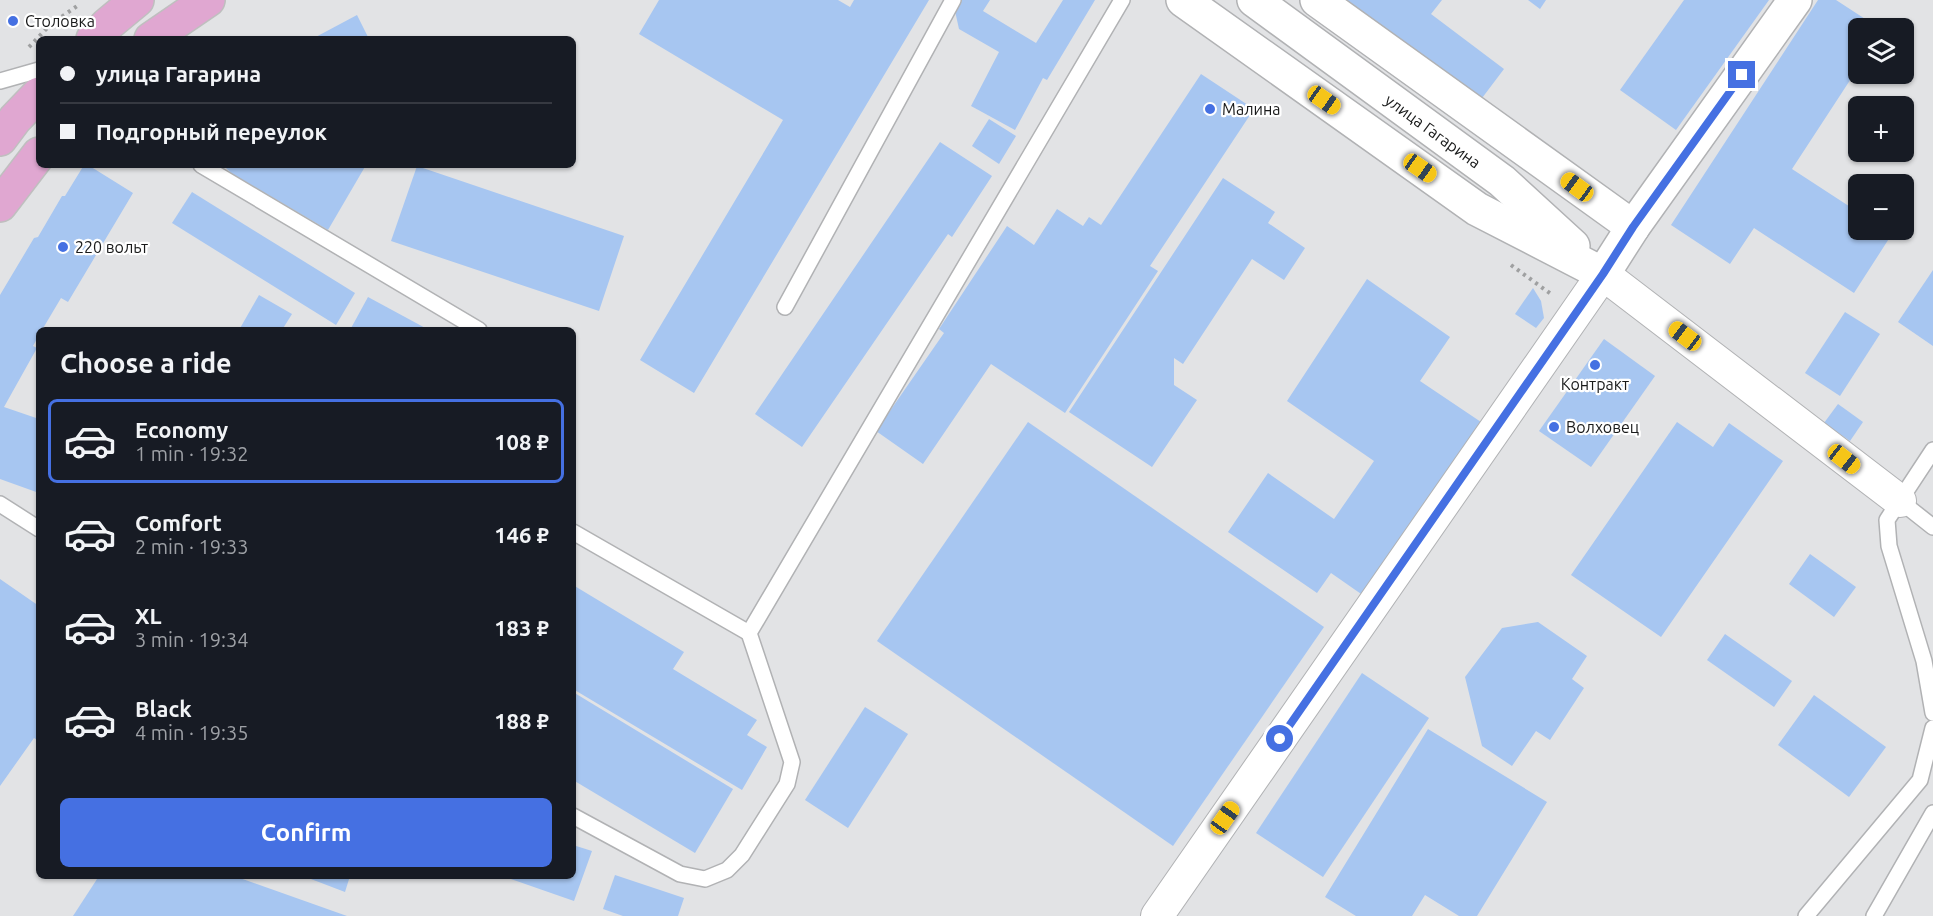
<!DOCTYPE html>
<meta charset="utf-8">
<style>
body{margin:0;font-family:Ubuntu,sans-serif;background:#242831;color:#f1f3f6;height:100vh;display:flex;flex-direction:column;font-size:22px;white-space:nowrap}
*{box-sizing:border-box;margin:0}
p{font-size:20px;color:#9ea1a6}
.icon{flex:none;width:33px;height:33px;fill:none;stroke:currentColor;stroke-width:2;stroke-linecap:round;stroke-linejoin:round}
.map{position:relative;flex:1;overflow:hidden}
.side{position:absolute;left:36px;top:327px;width:540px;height:552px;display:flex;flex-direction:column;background:#171b24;border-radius:9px;box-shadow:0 2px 4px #0004}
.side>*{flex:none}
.guide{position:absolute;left:36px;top:36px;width:540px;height:132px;border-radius:9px;box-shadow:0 2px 4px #0004;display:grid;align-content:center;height:132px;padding:0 24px;background:#171b24}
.buttons{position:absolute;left:1848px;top:18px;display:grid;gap:12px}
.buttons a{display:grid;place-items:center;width:66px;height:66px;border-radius:9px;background:#171b24;box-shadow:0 2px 4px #0004;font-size:30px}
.end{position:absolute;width:27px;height:27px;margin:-14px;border:8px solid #4570e2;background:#fff;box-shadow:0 0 0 3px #fff}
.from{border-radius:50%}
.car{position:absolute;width:18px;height:36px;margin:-18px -9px;border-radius:8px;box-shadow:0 0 4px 2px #0007;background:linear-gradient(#f5c518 24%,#345 0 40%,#f5c518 0 76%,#345 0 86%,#f5c518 0)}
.guide b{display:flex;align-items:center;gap:21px;height:57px;font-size:22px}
.guide b+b{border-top:2px solid #363941}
.guide i{width:15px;height:15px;background:#f1f3f6}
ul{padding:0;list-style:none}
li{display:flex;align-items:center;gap:18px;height:84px;margin:0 12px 9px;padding:0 12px;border:3px solid transparent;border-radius:9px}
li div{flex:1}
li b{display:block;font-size:22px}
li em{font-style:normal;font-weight:600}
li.current{border-color:#4570e2}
li>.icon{width:54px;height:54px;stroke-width:1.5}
h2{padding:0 24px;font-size:27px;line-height:72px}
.action{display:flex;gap:12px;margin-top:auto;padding:12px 24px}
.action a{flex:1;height:69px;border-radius:9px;background:#4570e2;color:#fff;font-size:24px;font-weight:600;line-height:69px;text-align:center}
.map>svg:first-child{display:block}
.building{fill:#a7c6f1}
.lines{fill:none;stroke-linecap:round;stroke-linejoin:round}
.service-casing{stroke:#b1b2b4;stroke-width:18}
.minor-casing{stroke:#b1b2b4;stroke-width:34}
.tertiary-casing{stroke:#b1b2b4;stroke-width:36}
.primary-casing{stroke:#bfbfbf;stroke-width:36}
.path{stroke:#9fa0a1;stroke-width:4;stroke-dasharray:3 4.5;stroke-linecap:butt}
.service{stroke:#fff;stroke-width:15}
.minor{stroke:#fff;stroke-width:32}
.tertiary{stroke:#fff;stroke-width:33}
.primary{stroke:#e0a7d1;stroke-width:33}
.route{stroke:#4570e2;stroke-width:8}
.poi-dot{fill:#4570e2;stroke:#fff;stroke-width:2}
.labels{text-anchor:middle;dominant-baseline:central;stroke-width:4.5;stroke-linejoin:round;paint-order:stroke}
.poi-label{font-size:16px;fill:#191a1a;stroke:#fff;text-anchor:start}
.street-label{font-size:16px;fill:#191a1a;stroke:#fff}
</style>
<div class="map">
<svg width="1933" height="916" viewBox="0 0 1933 916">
<rect width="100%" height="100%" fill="#e2e3e5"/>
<g class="building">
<polygon points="659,0 838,0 850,7 854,0 929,0 694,393 640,360 783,120 639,34"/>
<polygon points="962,0 990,0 983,11 1036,43 1063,0 1095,0 1047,80 1043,78 1015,130 971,106 999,52 959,29 955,11"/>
<polygon points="1337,0 1442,0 1431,14 1504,69 1476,106"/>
<polygon points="1528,0 1546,0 1540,9"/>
<polygon points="1684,0 1769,0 1676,130 1620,90"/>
<polygon points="1818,0 1836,0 1879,28 1858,28 1858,68 1792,169 1858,212 1858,230 1885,230 1892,234 1854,293 1754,228 1730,264 1671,225"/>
<polygon points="357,15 369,39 312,39"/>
<polygon points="1201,74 1254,109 1150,266 1158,271 1065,413 991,364 923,464 876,431 944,333 939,329 1007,226 1034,245 1057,209 1083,226 1089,217 1101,225"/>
<polygon points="989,119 1016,136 999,164 972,146"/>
<polygon points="940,142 992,176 952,237 948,234 802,447 755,414"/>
<polygon points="84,165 88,165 133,193 68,302 61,298 42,330 39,330 39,335 33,346 37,348 4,407 39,419 39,493 0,479 0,295 34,238 38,237 62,196 65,196"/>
<polygon points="223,165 366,165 328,230 231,173"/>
<polygon points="417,166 624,236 599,311 391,241"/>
<polygon points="1223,178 1275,212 1268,223 1305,248 1284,280 1252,259 1183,364 1174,358 1174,385 1197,400 1152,467 1069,412"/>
<polygon points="192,192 355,293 336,325 172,223"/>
<polygon points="1933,270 1933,346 1898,322"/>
<polygon points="1367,279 1450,337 1420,381 1481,422 1364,596 1331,573 1317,593 1228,532 1268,473 1334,519 1374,461 1287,401"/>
<polygon points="1533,288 1541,301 1544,318 1536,328 1515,314"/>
<polygon points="259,295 292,314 282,330 239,330"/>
<polygon points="368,297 429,330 350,330"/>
<polygon points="1845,312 1880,334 1840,396 1805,373"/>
<polygon points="1604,339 1655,376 1591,467 1539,431"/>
<polygon points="1838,404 1863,422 1850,441 1824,423"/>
<polygon points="1028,422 1324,627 1173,846 877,641"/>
<polygon points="1677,422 1713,447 1729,423 1783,461 1661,637 1571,575"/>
<polygon points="1810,554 1856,587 1834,617 1789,584"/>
<polygon points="0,579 39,606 39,741 34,738 0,786"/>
<polygon points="573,585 684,652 673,669 757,720 747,735 767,747 742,790 573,689"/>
<polygon points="1538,622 1587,656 1572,679 1584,688 1550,740 1536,731 1512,766 1482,746 1465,677 1502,628"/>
<polygon points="1725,634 1792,681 1774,707 1707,660"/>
<polygon points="1362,673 1429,718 1323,877 1256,833"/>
<polygon points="573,692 733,789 695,853 573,780"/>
<polygon points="1814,695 1886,747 1849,797 1778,745"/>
<polygon points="865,707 908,734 848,828 805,800"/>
<polygon points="1428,729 1547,802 1477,916 1459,916 1425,895 1412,916 1356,916 1325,897"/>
<polygon points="573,845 592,851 574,901 502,876 573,876"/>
<polygon points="615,875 684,898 678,916 623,916 603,909"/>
<polygon points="99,876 234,876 347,916 73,916"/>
<polygon points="303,876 350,876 345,892"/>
</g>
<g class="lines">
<g class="service-casing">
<g id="service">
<polyline points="0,81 39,70"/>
<polyline points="201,165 479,330"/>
<polyline points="785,307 953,0"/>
<polyline points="1933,450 1887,520 1889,546 1924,661 1933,713"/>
<polyline points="1900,501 1933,527"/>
<polyline points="0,504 39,529"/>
<polyline points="573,532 749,633"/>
<polyline points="573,816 680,874 705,879 727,870 742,855 787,784 792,762 749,633 1122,0"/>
<polyline points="1806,916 1920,780 1933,728"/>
<polyline points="1874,916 1933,813"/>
</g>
</g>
<g class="minor-casing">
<polyline id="minor" points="1157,916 1603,274 1900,501"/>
</g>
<g class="tertiary-casing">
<g id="tertiary">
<polyline points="1183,0 1477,209 1603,274"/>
<polyline points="1254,0 1502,181 1573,246"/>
<polyline points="1317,0 1633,227"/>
<polyline points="1603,274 1633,227 1795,0"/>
</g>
</g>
<g class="primary-casing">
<g id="primary">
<polyline points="93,39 108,24 137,0"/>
<polyline points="151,39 208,0"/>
<polyline points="0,139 15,119 39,94"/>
<polyline points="0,205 39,154"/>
</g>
</g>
<g class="path">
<polyline points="29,47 51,24 80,4"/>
<polyline points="1511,265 1551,294"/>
</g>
<use href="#service" class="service"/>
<use href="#minor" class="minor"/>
<use href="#tertiary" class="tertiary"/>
<use href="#primary" class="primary"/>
</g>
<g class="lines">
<polyline class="route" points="1280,739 1603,274 1633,227 1742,75"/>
</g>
<g class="poi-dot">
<circle cx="13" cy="21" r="6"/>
<circle cx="1210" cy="109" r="6"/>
<circle cx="63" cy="247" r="6"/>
<circle cx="1595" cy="365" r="6"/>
<circle cx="1554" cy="427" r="6"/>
</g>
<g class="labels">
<g class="poi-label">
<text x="25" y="21">Столовка</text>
<text x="1222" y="109">Малина</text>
<text x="75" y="247">220 вольт</text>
<text x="1595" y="384" text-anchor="middle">Контракт</text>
<text x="1566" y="427">Волховец</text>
</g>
<g class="street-label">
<text transform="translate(1433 131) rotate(36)">улица Гагарина</text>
</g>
</g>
</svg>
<div class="buttons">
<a><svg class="icon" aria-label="layers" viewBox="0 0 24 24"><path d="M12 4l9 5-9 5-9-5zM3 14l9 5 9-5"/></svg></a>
<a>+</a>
<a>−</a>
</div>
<i class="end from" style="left:1280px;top:739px"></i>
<i class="end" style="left:1742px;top:75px"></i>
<i class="car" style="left:1324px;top:100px;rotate:125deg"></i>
<i class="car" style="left:1420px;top:168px;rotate:125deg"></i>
<i class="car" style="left:1577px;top:187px;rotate:306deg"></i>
<i class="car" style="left:1685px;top:336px;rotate:307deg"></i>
<i class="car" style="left:1844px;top:459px;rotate:128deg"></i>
<i class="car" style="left:1225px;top:818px;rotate:35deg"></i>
<div class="guide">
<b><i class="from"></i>улица Гагарина</b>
<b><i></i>Подгорный переулок</b>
</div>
<section class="side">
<h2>Choose a ride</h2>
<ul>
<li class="current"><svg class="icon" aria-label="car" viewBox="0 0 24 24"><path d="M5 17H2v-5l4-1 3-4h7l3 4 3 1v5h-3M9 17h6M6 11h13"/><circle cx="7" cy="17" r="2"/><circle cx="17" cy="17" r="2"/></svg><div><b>Economy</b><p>1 min · 19:32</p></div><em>108 ₽</em></li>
<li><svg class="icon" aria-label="car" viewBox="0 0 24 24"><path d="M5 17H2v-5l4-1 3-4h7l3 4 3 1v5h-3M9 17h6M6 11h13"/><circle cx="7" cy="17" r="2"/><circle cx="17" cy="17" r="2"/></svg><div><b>Comfort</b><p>2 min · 19:33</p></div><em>146 ₽</em></li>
<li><svg class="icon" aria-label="car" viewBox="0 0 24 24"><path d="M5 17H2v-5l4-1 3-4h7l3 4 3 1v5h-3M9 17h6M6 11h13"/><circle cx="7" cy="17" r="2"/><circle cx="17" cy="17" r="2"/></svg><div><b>XL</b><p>3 min · 19:34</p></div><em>183 ₽</em></li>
<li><svg class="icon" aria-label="car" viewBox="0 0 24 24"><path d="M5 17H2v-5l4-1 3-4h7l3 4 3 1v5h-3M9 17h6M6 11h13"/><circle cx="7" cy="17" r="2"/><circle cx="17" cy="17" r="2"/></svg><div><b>Black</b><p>4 min · 19:35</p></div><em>188 ₽</em></li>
</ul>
<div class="action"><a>Confirm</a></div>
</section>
</div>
